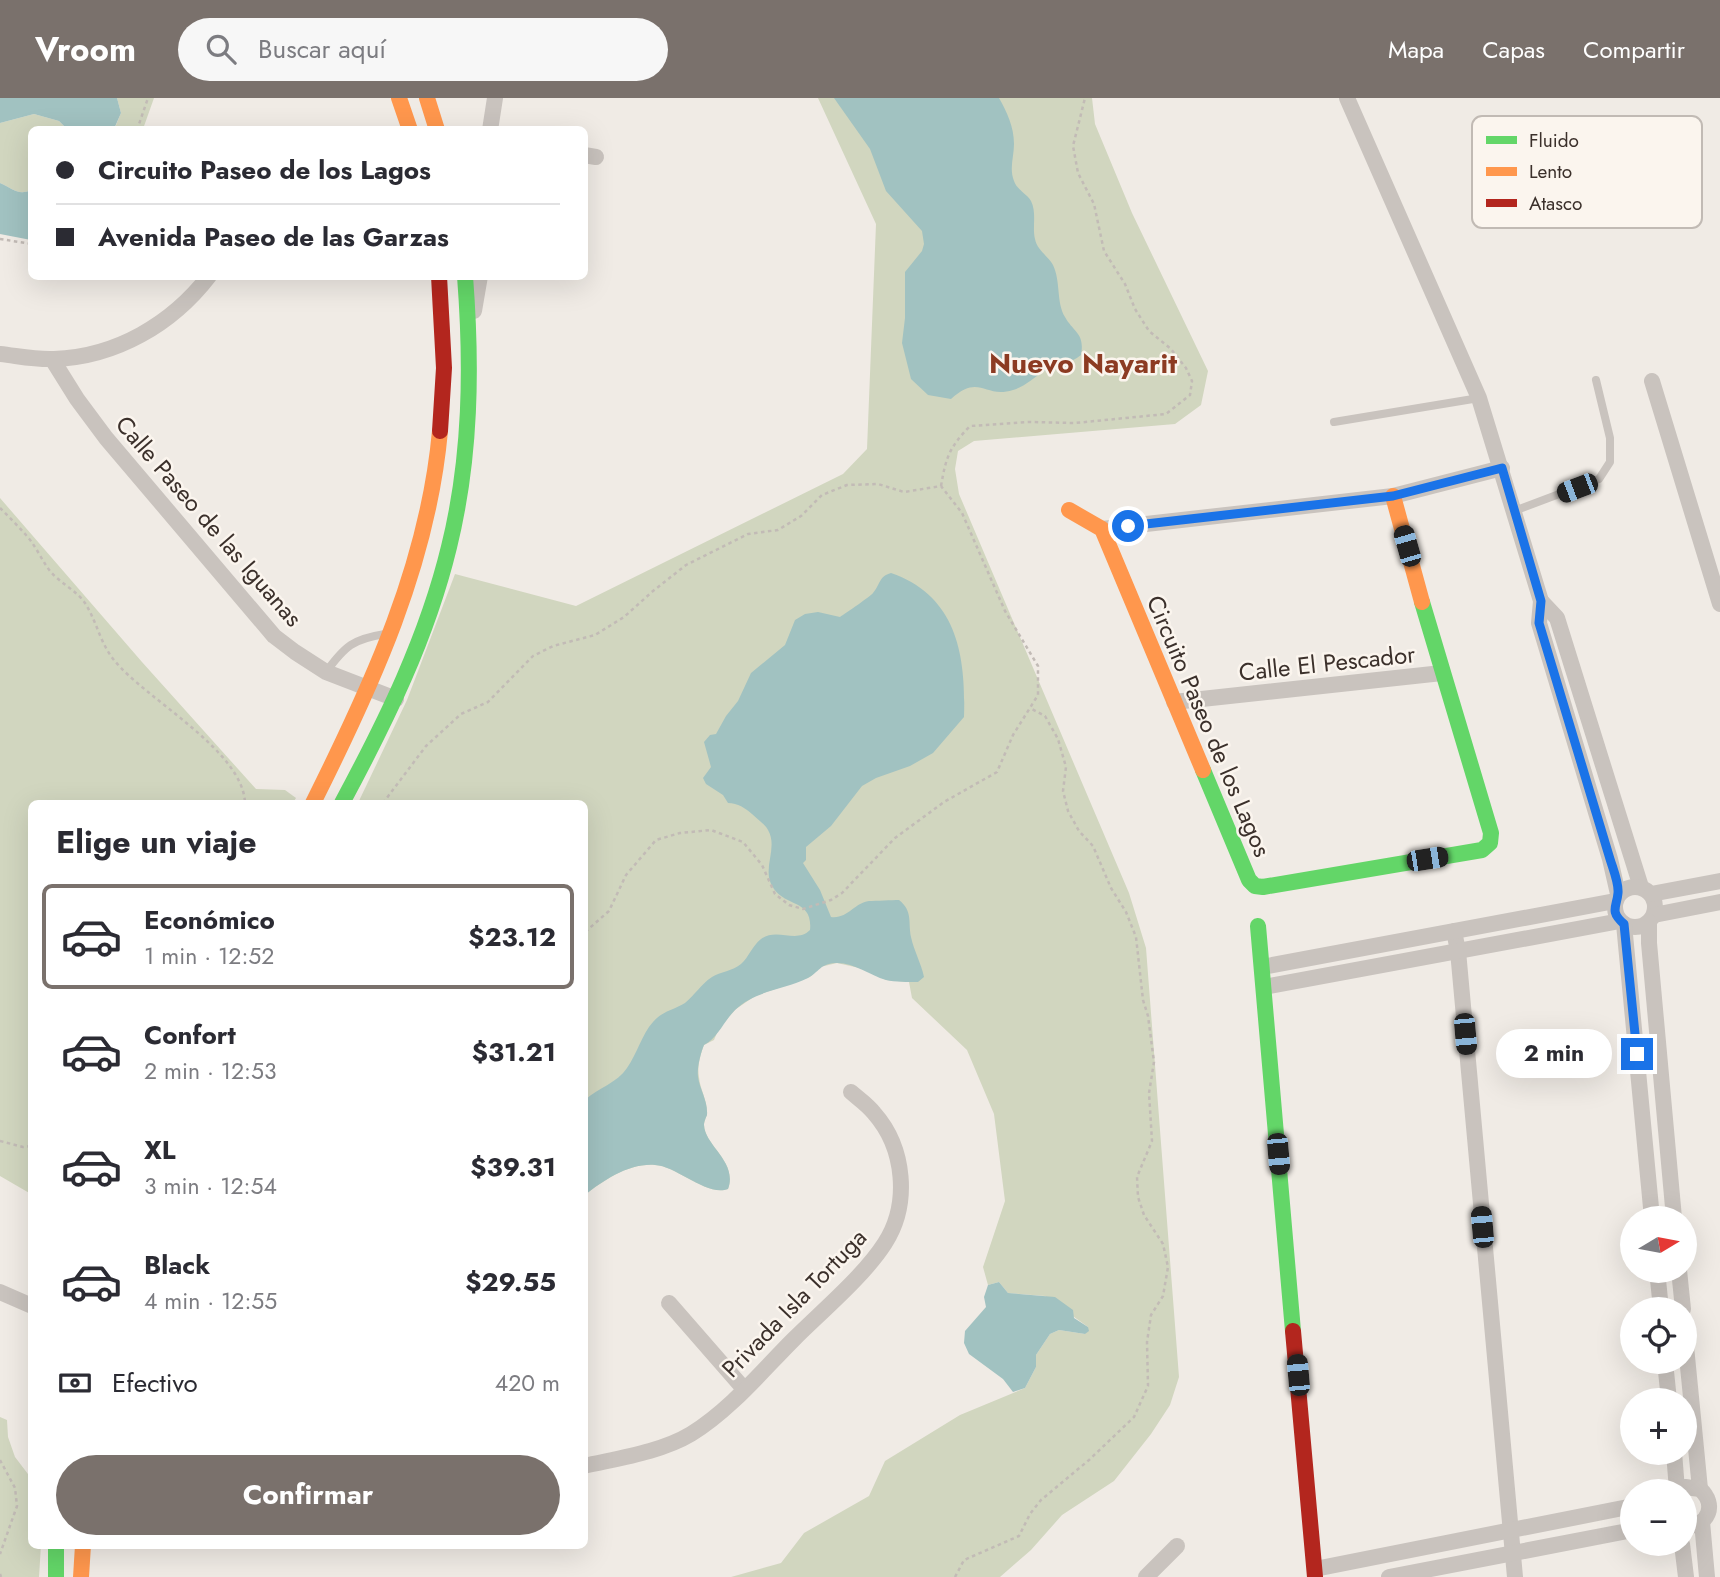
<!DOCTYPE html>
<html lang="es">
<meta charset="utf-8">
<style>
body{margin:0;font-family:Jost,sans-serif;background:#f7f7f7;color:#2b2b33;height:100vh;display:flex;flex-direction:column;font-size:26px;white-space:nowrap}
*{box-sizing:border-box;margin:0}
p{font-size:23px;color:#7c7c81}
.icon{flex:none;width:38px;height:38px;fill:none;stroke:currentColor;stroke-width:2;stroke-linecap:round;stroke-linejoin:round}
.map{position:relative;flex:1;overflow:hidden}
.panel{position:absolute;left:28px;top:702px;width:560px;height:749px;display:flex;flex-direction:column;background:#fff;border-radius:10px;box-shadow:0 7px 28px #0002}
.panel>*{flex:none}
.hud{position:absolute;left:28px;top:28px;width:560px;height:154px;border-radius:10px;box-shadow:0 7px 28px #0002;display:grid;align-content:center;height:154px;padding:0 28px;background:#fff}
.needle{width:46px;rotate:80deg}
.buttons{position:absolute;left:1620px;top:1108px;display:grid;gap:14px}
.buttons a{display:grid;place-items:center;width:77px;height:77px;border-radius:50%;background:#fff;box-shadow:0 7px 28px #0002;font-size:35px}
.end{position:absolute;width:32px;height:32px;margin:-16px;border:9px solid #1a73e8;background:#fff;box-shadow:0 0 0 4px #fff}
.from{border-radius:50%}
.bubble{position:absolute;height:49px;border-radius:24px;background:#fff;box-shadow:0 7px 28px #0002;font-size:23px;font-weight:700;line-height:49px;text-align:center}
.car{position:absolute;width:21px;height:42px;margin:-21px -10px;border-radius:9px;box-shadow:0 0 5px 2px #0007;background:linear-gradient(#222 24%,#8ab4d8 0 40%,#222 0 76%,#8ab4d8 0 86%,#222 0)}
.hud b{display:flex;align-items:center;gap:24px;height:66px;font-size:26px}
.hud b+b{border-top:2px solid #e1e1e2}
.hud i{width:18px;height:18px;background:#2b2b33}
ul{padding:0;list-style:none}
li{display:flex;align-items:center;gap:21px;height:105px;margin:0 14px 10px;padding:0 14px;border:4px solid transparent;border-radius:10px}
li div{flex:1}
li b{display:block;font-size:26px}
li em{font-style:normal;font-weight:700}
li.current{border-color:#7a716c}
li>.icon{width:63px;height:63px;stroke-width:1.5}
h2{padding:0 28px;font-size:32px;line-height:84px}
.pay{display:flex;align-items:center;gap:18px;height:77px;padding:0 28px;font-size:26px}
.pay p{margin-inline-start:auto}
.button{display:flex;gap:14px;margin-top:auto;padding:14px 28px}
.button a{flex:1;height:80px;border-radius:42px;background:#7a716c;color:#fff;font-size:28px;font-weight:700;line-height:80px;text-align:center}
header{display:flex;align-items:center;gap:42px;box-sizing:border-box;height:98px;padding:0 35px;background:#7a716c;color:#fff}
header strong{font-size:33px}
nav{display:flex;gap:38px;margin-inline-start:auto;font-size:24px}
.search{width:490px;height:63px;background:#f7f7f7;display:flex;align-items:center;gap:18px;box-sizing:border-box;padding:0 24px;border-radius:38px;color:#7c7c81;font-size:26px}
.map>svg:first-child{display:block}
.green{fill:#d1d6bf}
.water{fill:#a1c2c1}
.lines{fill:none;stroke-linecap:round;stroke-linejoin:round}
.path{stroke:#c2bbb6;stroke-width:2.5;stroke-dasharray:3.5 3.5;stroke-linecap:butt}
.lane{stroke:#c9c3be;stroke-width:8}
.street{stroke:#c9c3be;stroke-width:16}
.fast{stroke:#63d668;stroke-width:16}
.slow{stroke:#ff974d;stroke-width:16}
.jam{stroke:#b3261e;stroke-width:16}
.route{stroke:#1a73e8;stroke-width:9}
.labels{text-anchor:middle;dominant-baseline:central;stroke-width:5;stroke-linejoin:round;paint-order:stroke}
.street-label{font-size:24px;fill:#3b302b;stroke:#fbf5ee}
.quarter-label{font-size:28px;font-weight:bold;fill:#8c3b22;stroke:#fbf5ee}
.key{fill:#fbf5ee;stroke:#c1bab4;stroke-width:2}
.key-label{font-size:19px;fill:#3b302b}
</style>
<header>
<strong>Vroom</strong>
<div class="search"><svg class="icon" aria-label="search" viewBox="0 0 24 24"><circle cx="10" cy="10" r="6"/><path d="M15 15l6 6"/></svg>Buscar aquí</div>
<nav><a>Mapa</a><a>Capas</a><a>Compartir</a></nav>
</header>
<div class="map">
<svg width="1720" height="1479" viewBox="0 0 1720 1479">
<rect width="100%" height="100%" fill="#f0ebe5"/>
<g class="green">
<polygon points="117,0 154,0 143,31 114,32 121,15"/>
<path d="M818 0H1092L1095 26 1132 115 1208 273 1201 307 1175 326 974 343 958 353 955 371 959 396 1129 795 1146 850 1179 1279 1170 1307 1151 1336 1114 1383 1062 1417 1031 1452 1000 1479H731L781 1465 804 1435 869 1398 885 1363 960 1317 1025 1290 1036 1269V1257L1050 1236 1059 1232 1085 1236 1088 1229 1045 1198 1008 1195 999 1184 988 1187 983 1169 1005 1103 994 1016 967 952 912 900 909 884 886 882 864 871 837 865 820 869 810 879 755 898 736 911 719 930 714 942 704 947C700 957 697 970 699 979 700 992 708 1003 707 1017 706 1019 704 1024 704 1027 705 1048 738 1064 728 1091 707 1099 677 1068 655 1067 629 1065 604 1082 585 1097L584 705H358L407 602 455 476 576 508 843 376 867 351 876 126Z"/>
<path d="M34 16 59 23 67 31 32 32 31 92C18 98 12 90 0 85V25Z"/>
<polygon points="0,400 142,564 256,691 285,692 296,700 293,705 32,705 31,1096 0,1078"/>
<polygon points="0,1319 7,1322 8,1339 15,1359 31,1380 32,1447 41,1447 39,1479 0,1479"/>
</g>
<g class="water">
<polygon points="0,0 117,0 121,15 114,31 67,31 59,23 34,16 0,25"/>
<path d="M834 0H999C1007 14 1014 29 1014 46 1014 59 1009 70 1014 83 1017 92 1027 96 1031 103 1037 115 1032 129 1035 141 1037 152 1048 158 1053 167 1061 184 1056 204 1065 219 1074 235 1085 235 1081 257 1070 266 1059 265 1046 272 1035 278 1025 289 1013 292 984 301 980 275 951 301L928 297 911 281 902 245 905 220V174L922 153 924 146 922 133 886 93 870 51Z"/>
<path d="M0 85C12 90 18 98 31 92V142L0 136Z"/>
<path d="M891 475C957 498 966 557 964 619L933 655 910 668 876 680 862 688 831 728 806 749V762L803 765 820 792 831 819C848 821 854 805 869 803 876 803 892 802 899 802 913 813 908 824 911 839 914 853 921 865 924 879L918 884C908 884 895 884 886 882 869 877 854 864 835 865 820 866 819 874 808 880 784 892 756 892 735 912 723 924 718 940 704 947 700 957 697 970 698 979 700 992 708 1003 707 1017 706 1019 704 1024 704 1027 705 1048 738 1064 728 1091 707 1099 677 1068 655 1067 629 1065 604 1082 585 1097V1002C598 990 617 985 627 970 637 956 642 936 653 924 662 913 674 912 685 905 695 897 701 886 712 879 720 874 733 873 741 866 749 859 752 848 761 841 777 829 796 846 810 832 813 802 787 809 774 791 760 772 779 751 768 732 765 726 757 721 752 716 745 710 738 705 728 705L723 697 706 686 703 680 711 669 704 644 710 637 716 636 726 618 738 603 751 575 785 547 795 522 805 516 818 514 840 519C846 515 871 498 873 495 880 487 879 478 891 475Z"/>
<polygon points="999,1184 1008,1195 1055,1199 1073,1212 1074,1220 1088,1229 1089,1233 1085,1236 1059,1232 1050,1236 1036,1257 1036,1269 1025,1290 1013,1294 1003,1281 969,1256 964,1245 965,1233 986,1209 984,1199 988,1187"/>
</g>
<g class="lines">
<g class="path">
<polyline points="137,32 148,0"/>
<polyline points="0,141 32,146"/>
<path d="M941 388C946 359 949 350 970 328L1029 324 1075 325 1166 316 1190 297 1192 283 1186 270 1171 251 1149 233 1135 211 1125 186 1104 153 1094 106 1078 75 1073 48 1085 0"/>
<path d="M0 410C9 419 18 428 26 437 36 448 41 461 50 473 60 485 77 493 85 505 97 524 100 545 114 562 145 601 243 652 245 705"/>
<polyline points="383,705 426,648 461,616 488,604 533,558 553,548 595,537 624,519 653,493 686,467 748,436 778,432 801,418 822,397 847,387 878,386 904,394 941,388 962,415 1005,513 1038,568 1038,597 1013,637 997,674 944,704 895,740 842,795 831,802 803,811 789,807 775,796 762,767 743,744 711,732 680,735 656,742 626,777 609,813 584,835"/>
<polyline points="0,1043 23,1049 32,1048"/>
<polyline points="0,1362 15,1390 17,1408 0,1456"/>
<polyline points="0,1476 1,1479"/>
<polyline points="955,1479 964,1462 1019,1438 1030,1416 1041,1402 1089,1362 1134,1319 1148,1288 1147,1244 1151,1217 1163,1198 1168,1169 1163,1146 1144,1117 1138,1099 1137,1079 1152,1043 1149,995 1154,964 1148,918 1143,902 1136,839 1126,814 1111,790 1093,748 1079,733 1068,713 1063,693 1066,669 1058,641 1045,618 1030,610"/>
</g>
<g class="lane">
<polyline points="1334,324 1479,300"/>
<polyline points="1514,413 1599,381 1610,364 1610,340 1596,282"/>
<path d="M326 574C345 548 353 541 385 536"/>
</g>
<g class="street">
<polyline points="1347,0 1479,300 1541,503 1539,525 1610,761 1618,796"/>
<polyline points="490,32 495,0"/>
<polyline points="584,57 596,59"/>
<polyline points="474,213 480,178"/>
<path d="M0 256C18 258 36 262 54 261 116 259 172 226 209 178"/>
<polyline points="52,261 77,301 106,340 274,538 295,554 326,574 396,601"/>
<polyline points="1652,283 1720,506"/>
<polyline points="1102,431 1393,398 1502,370"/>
<polyline points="1541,503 1557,520 1641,789"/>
<polyline points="1174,604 1442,575"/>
<circle cx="1635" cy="809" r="20"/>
<polyline points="1651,796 1720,783"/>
<polyline points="1654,817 1720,804"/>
<polyline points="1649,824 1649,845 1674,1120"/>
<polyline points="1624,826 1652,1120"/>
<polyline points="1454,833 1458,853 1515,1479"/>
<polyline points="1262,869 1615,803"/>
<polyline points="1264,889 1620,823"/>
<polyline points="1657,1172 1661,1211"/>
<polyline points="1679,1172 1683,1211"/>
<polyline points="0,1194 32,1208"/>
<polyline points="669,1205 744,1291"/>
<polyline points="1685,1238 1700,1391"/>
<polyline points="1665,1264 1669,1302"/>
<polyline points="1674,1354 1677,1392"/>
<path d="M584 1368C619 1360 661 1354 691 1336 730 1312 762 1273 793 1242 822 1213 864 1178 885 1145 910 1106 905 1050 874 1015 868 1007 859 1001 851 994"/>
<path d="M1676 1393 1685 1389 1700 1391C1717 1406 1709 1429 1685 1428"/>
<polyline points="1702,1424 1707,1479"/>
<polyline points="1682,1446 1686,1479"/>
<polyline points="1315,1471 1633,1408"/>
<polyline points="1146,1479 1177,1448"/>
<polyline points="1389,1479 1633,1432"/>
</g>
<g class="fast">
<polyline points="1203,672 1249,782 1255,788 1263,789 1482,752 1490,745 1491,735 1422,504"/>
<path d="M342 705C386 623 427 540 449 449 471 360 472 269 465 178"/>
<polyline points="1258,828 1293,1233"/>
<polyline points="56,1447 56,1479"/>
</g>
<g class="slow">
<polyline points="399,0 410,32"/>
<polyline points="427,0 437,32"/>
<polyline points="1393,398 1422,504"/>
<polyline points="1069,412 1102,431 1203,672"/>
<path d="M313 705C372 587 428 466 440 333"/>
<polyline points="81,1479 83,1447"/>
</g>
<g class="jam">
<polyline points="439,178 444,270 440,333"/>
<polyline points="1293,1233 1315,1479"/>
</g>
</g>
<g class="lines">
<path class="route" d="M1128 428 1393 398 1502 370 1541 503 1539 525 1610 761C1613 771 1619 785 1618 795 1617 809 1609 813 1624 826L1637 956"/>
</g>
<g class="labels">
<g class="street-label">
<text transform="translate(209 423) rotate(49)">Calle Paseo de las Iguanas</text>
<text transform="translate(1327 565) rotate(-6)">Calle El Pescador</text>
<text transform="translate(1209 628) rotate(67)">Circuito Paseo de los Lagos</text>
<text transform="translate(794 1205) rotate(-46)">Privada Isla Tortuga</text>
</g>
<g class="quarter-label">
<text x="1083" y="265">Nuevo Nayarit</text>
</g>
</g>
<rect x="1472" y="18" width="230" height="112" rx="10" class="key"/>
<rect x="1486" y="38" width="31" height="8" fill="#63d668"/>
<rect x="1486" y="69" width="31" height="9" fill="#ff974d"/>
<rect x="1486" y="101" width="31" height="8" fill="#b3261e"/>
<g class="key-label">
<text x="1529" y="49">Fluido</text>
<text x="1529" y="80">Lento</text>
<text x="1529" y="112">Atasco</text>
</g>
</svg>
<div class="buttons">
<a><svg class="needle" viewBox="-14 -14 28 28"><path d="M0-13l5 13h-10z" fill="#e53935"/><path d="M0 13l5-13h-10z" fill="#7c7c81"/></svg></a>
<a><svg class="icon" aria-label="locate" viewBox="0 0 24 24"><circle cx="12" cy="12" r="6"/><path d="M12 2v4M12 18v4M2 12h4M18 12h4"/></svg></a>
<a>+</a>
<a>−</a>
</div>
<i class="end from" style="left:1128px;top:428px"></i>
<i class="end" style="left:1637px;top:956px"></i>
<div class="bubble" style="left:1496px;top:931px;width:116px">2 min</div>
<i class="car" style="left:1577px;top:390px;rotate:249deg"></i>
<i class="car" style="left:1407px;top:448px;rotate:344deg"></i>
<i class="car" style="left:1427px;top:761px;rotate:81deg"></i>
<i class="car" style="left:1465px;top:936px;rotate:175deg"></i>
<i class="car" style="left:1278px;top:1056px;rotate:175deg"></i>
<i class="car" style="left:1482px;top:1129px;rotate:355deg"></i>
<i class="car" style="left:1298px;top:1277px;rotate:355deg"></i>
<div class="hud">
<b><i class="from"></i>Circuito Paseo de los Lagos</b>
<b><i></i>Avenida Paseo de las Garzas</b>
</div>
<section class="panel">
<h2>Elige un viaje</h2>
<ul>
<li class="current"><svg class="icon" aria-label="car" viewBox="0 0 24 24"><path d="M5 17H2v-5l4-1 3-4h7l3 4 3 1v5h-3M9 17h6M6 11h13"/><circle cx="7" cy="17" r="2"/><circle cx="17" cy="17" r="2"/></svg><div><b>Económico</b><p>1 min · 12:52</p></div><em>$23.12</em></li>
<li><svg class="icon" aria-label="car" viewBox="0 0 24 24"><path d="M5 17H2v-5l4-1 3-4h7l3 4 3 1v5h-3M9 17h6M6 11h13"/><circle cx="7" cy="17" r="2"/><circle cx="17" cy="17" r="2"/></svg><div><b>Confort</b><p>2 min · 12:53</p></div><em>$31.21</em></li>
<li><svg class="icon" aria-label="car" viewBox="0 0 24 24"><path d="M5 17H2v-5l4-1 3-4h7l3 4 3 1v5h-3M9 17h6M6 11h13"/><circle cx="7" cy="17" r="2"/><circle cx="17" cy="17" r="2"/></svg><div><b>XL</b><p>3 min · 12:54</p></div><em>$39.31</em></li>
<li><svg class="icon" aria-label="car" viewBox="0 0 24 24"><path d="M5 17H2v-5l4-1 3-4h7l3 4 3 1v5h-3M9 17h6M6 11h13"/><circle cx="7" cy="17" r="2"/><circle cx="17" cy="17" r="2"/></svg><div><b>Black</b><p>4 min · 12:55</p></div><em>$29.55</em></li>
</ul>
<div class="pay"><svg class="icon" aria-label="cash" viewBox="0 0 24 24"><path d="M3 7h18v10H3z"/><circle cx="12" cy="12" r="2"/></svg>Efectivo<p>420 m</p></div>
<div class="button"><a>Confirmar</a></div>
</section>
</div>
